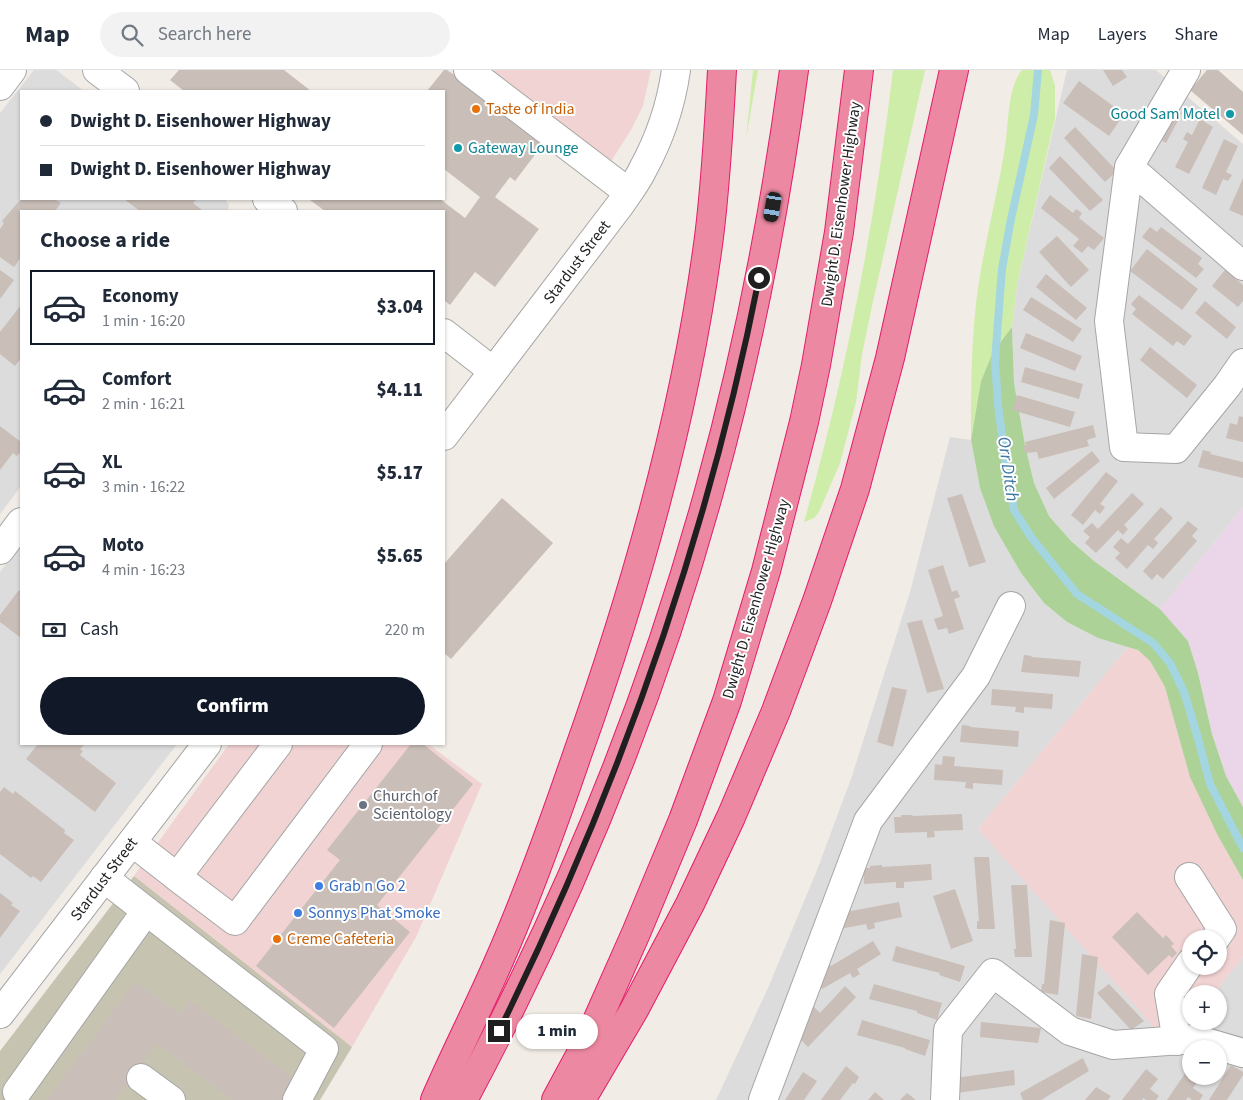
<!DOCTYPE html>
<meta charset="utf-8">
<style>
body{margin:0;font-family:"Source Sans 3",sans-serif;background:#f2f2f3;color:#1f2937;height:100vh;display:flex;flex-direction:column;font-size:19px;white-space:nowrap}
*{box-sizing:border-box;margin:0}
p{font-size:16px;color:#747a83}
.icon{flex:none;width:28px;height:28px;fill:none;stroke:currentColor;stroke-width:2;stroke-linecap:round;stroke-linejoin:round}
.map{position:relative;flex:1;overflow:hidden}
.sheet{position:absolute;left:20px;top:140px;width:425px;height:535px;display:flex;flex-direction:column;background:#fff;border-radius:0px;box-shadow:0 1px 4px #0004}
.sheet>*{flex:none}
.hud{position:absolute;left:20px;top:20px;width:425px;height:110px;border-radius:0px;box-shadow:0 1px 4px #0004;display:grid;align-content:center;height:110px;padding:0 20px;background:#fff}
.controls{position:absolute;left:1182px;top:860px;display:grid;gap:10px}
.controls a{display:grid;place-items:center;width:45px;height:45px;border-radius:50%;background:#fff;box-shadow:0 1px 4px #0004;font-size:25px}
.end{position:absolute;width:22px;height:22px;margin:-11px;border:6px solid #1f1f1f;background:#fff;box-shadow:0 0 0 2px #fff}
.from{border-radius:50%}
.bubble{position:absolute;height:35px;border-radius:18px;background:#fff;box-shadow:0 1px 4px #0004;font-size:16px;font-weight:800;line-height:35px;text-align:center}
.car{position:absolute;width:15px;height:30px;margin:-15px -8px;border-radius:6px;box-shadow:0 0 4px 1px #0007;background:linear-gradient(#222 24%,#8ab4d8 0 40%,#222 0 76%,#8ab4d8 0 86%,#222 0)}
.hud b{display:flex;align-items:center;gap:18px;height:48px;font-size:19px}
.hud b+b{border-top:1px solid #e0e1e3}
.hud i{width:12px;height:12px;background:#1f2937}
ul{padding:0;list-style:none}
li{display:flex;align-items:center;gap:15px;height:75px;margin:0 10px 8px;padding:0 10px;border:2px solid transparent;border-radius:0px}
li div{flex:1}
li b{display:block;font-size:19px}
li em{font-style:normal;font-weight:800}
li.active{border-color:#111827}
li>.icon{width:45px;height:45px;stroke-width:1.5}
h2{padding:0 20px;font-size:22px;line-height:60px}
.pay{display:flex;align-items:center;gap:12px;height:55px;padding:0 20px;font-size:19px}
.pay p{margin-inline-start:auto}
.button{display:flex;gap:10px;margin-top:auto;padding:10px 20px}
.button a{flex:1;height:58px;border-radius:30px;background:#111827;color:#fff;font-size:20px;font-weight:800;line-height:58px;text-align:center}
header{display:flex;align-items:center;gap:30px;box-sizing:border-box;height:70px;padding:0 25px;background:#fff;border-bottom:1px solid #e0e1e3}
header strong{font-size:24px}
nav{display:flex;gap:28px;margin-inline-start:auto;font-size:18px}
.search{width:350px;height:45px;background:#f2f2f3;display:flex;align-items:center;gap:12px;box-sizing:border-box;padding:0 18px;border-radius:28px;color:#747a83;font-size:19px}
.map>svg:first-child{display:block}
.residential{fill:#dddcdc;fill-rule:evenodd}
.commercial{fill:#f2d3d4;fill-rule:evenodd}
.industrial{fill:#ead6e8}
.construction{fill:#c6c4b0}
.grass{fill:#ceeda8}
.forest{fill:#acd297}
.lines{fill:none;stroke-linecap:round;stroke-linejoin:round}
.stream{stroke:#a3d6e1;stroke-width:8}
.building{fill:#c9beb8}
.minor-casing{stroke:#a6a6a6;stroke-width:30}
.highway-casing{stroke:#e51b6d;stroke-width:30}
.minor{stroke:#fff;stroke-width:28}
.highway{stroke:#ec88a1;stroke-width:28}
.route{stroke:#1f1f1f;stroke-width:6}
.food-dot{fill:#e8710a;stroke:#fff;stroke-width:2}
.culture-dot{fill:#0f9aa8;stroke:#fff;stroke-width:2}
.worship-dot{fill:#6b7280;stroke:#fff;stroke-width:2}
.shop-dot{fill:#3f7fe0;stroke:#fff;stroke-width:2}
.labels{text-anchor:middle;dominant-baseline:central;stroke-width:4;stroke-linejoin:round;paint-order:stroke}
.food-label{font-size:16px;fill:#c56008;stroke:#fff;text-anchor:start}
.culture-label{font-size:16px;fill:#0d838f;stroke:#fff;text-anchor:end}
.street-label{font-size:16px;fill:#1f1f1f;stroke:#fff}
.worship-label{font-size:16px;fill:#5b616d;stroke:#fff;text-anchor:start}
.shop-label{font-size:16px;fill:#366cbe;stroke:#fff;text-anchor:start}
.water-label{font-size:18px;font-style:italic;fill:#4078a5;stroke:#fff}
</style>
<header>
<strong>Map</strong>
<div class="search"><svg class="icon" aria-label="search" viewBox="0 0 24 24"><circle cx="10" cy="10" r="6"/><path d="M15 15l6 6"/></svg>Search here</div>
<nav><a>Map</a><a>Layers</a><a>Share</a></nav>
</header>
<div class="map">
<svg width="1243" height="1030" viewBox="0 0 1243 1030">
<rect width="100%" height="100%" fill="#f1ece5"/>
<g class="residential">
<polygon points="34,0 56,0 84,21 21,21 21,129 225,129 229,135 228,141 21,141 21,416 0,444 0,43"/>
<polygon points="1067,0 1156,0 1243,74 1243,437 1160,539 1094,491 1071,471 1049,446 1034,413 1025,375 1014,313 1012,257 1017,215"/>
<path d="M950 367 971 370 980 418 1021 503 1044 533 1067 552 1098 568 1129 576 978 759 1190 951H1219V924H1213L1243 887V1030H716L768 918 817 800 852 706 910 522ZM1191 979H1219V1006H1191Z"/>
<polygon points="21,475 21,674 177,674 0,904 0,502"/>
</g>
<g class="commercial">
<polygon points="487,0 651,0 643,36 631,60 610,93"/>
<path d="M1129 576 1138 580 1150 591 1165 617 1177 654 1218 766 1243 810V887L1213 924H1191L1190 951 1156 959 978 759ZM1191 869H1219V896H1191Z"/>
<polygon points="229,674 428,674 482,714 416,867 352,977 134,806"/>
</g>
<polygon class="industrial" points="1243,437 1243,737 1226,706 1212,664 1198,603 1188,571 1160,539"/>
<polygon class="construction" points="134,806 352,977 320,1030 0,1030 0,981"/>
<g class="grass">
<polygon points="753,0 758,0 746,69"/>
<path d="M893 0H925L872 236 862 284 856 332 840 393 819 442 814 448 804 452C846 304 875 153 893 0Z"/>
<path d="M1022 0H1050L1055 16V48L1017 215 1012 257 993 282 981 311 971 370C971 325 971 279 976 234 982 181 997 129 1005 77 1009 54 1007 18 1022 0Z"/>
</g>
<polygon class="forest" points="1012,257 1014,313 1025,375 1034,413 1049,446 1071,471 1094,491 1160,539 1188,571 1198,603 1212,664 1226,706 1243,737 1243,810 1218,766 1190,707 1165,617 1150,591 1138,580 1098,568 1067,552 1044,533 1021,503 994,456 980,418 971,370 981,311 993,282"/>
<g class="lines">
<polyline class="stream" points="1038,0 1034,45 1011,149 1002,199 995,291 998,335 1005,389 1014,440 1031,467 1077,524 1153,573 1170,593 1184,622 1197,665 1210,714 1243,778"/>
</g>
<g class="building">
<polygon points="179,0 284,0 311,21 184,21 170,10"/>
<polygon points="444,0 447,0 547,69 515,111 510,107 495,127 539,159 495,217 475,202 450,235 444,230 444,141 325,141 310,130 311,129 440,129 465,148 480,127 444,99 444,21 427,21"/>
<polygon points="1103,0 1122,0 1127,7 1113,16"/>
<polygon points="1207,0 1218,0 1243,22 1243,65 1190,20"/>
<polygon points="1079,11 1124,44 1109,66 1063,33"/>
<polygon points="1168,35 1182,43 1166,73 1152,64"/>
<polygon points="1200,49 1213,57 1189,104 1175,97 1188,72 1183,69 1187,62 1192,65"/>
<polygon points="1075,57 1117,101 1105,112 1064,68"/>
<polygon points="1224,69 1238,76 1226,102 1232,105 1228,111 1223,109 1216,125 1202,118"/>
<polygon points="1060,86 1103,130 1090,141 1049,98"/>
<polygon points="1243,108 1243,146 1229,140"/>
<polygon points="1050,125 1073,143 1076,139 1082,143 1079,148 1104,168 1094,180 1088,176 1082,183 1073,176 1079,169 1041,138"/>
<polygon points="21,129 54,129 61,133 55,141 21,141 21,187 14,197 0,187 0,159 4,153 2,151"/>
<polygon points="124,129 197,129 193,133 202,140 200,141 140,141"/>
<polygon points="1150,157 1157,162 1161,157 1202,188 1198,194 1204,199 1196,208 1142,167"/>
<polygon points="1057,166 1089,200 1071,217 1039,182"/>
<polygon points="1147,179 1198,219 1182,240 1130,201"/>
<polygon points="0,200 14,210 0,229"/>
<polygon points="1225,200 1243,215 1243,231 1238,237 1212,216"/>
<polygon points="1046,204 1087,238 1076,250 1036,217"/>
<polygon points="1139,225 1192,266 1184,276 1177,271 1173,276 1132,244 1136,239 1131,234"/>
<polygon points="1031,227 1082,259 1073,272 1023,240"/>
<polygon points="1205,231 1236,257 1227,269 1195,243"/>
<polygon points="21,235 21,288 15,296 0,284 0,262"/>
<polygon points="1026,263 1082,286 1075,301 1020,278"/>
<polygon points="1150,277 1197,315 1187,328 1140,290"/>
<polygon points="1025,297 1083,314 1079,329 1021,312"/>
<polygon points="1017,325 1075,342 1070,357 1012,340"/>
<polygon points="1239,346 1243,347 1243,372 1226,368 1230,353 1237,355"/>
<polygon points="1093,355 1096,367 1087,370 1089,376 1039,389 1037,382 1025,383 1023,376 1026,376 1025,372"/>
<polygon points="0,356 21,372 21,381 17,386 13,383 0,400"/>
<polygon points="1203,380 1211,382 1210,384 1243,392 1243,408 1198,397"/>
<polygon points="1092,381 1100,391 1054,429 1046,418"/>
<polygon points="1106,402 1118,411 1100,434 1105,437 1100,444 1095,440 1083,455 1071,445"/>
<polygon points="1132,423 1144,434 1124,455 1128,459 1123,465 1118,460 1096,483 1085,473 1090,467 1083,461 1092,453 1098,459"/>
<polygon points="962,424 986,492 969,497 947,428"/>
<polygon points="502,428 553,473 451,589 444,583 444,494"/>
<polygon points="1161,437 1173,448 1154,469 1158,473 1153,479 1148,475 1127,499 1115,488 1120,483 1113,477 1121,468 1128,474"/>
<polygon points="1188,451 1198,459 1192,466 1197,471 1163,509 1157,504 1152,510 1143,501"/>
<polygon points="943,495 952,522 957,520 960,527 954,529 964,559 949,564 947,558 938,560 934,549 943,546 928,500"/>
<polygon points="19,520 21,522 21,568 0,552 0,545"/>
<polygon points="922,550 944,619 927,623 907,553"/>
<polygon points="1024,585 1032,586 1031,587 1081,591 1079,607 1021,602"/>
<polygon points="892,617 907,620 893,677 877,672"/>
<polygon points="992,619 1053,624 1052,639 1024,637 1024,643 1015,642 1016,637 991,635"/>
<polygon points="962,655 970,656 970,657 1019,661 1018,677 960,672"/>
<polygon points="38,674 85,674 80,679 83,681 80,685 116,713 95,742 26,689"/>
<polygon points="411,674 423,674 473,714 377,835 410,862 334,958 256,896 340,790 327,780"/>
<polygon points="943,686 955,687 954,696 1003,700 1002,715 973,713 973,719 965,718 966,712 934,710 935,694 942,695"/>
<polygon points="4,717 13,724 15,721 65,760 64,763 74,770 41,812 33,806 31,808 0,784 0,722"/>
<polygon points="962,744 963,760 934,761 935,767 927,768 927,762 895,763 894,747 901,747 901,745 912,745 913,746"/>
<polygon points="974,787 989,787 995,859 977,859 977,851 979,851"/>
<polygon points="931,794 932,810 904,812 904,818 896,818 896,812 864,814 863,798 870,798 870,796 882,795 882,797"/>
<polygon points="1011,815 1027,815 1032,887 1015,887 1014,879 1016,879"/>
<polygon points="955,819 973,871 951,879 933,826"/>
<polygon points="0,823 13,833 11,835 20,841 0,868"/>
<polygon points="849,832 851,841 899,832 902,847 874,853 875,858 868,860 866,854 835,860"/>
<polygon points="1137,842 1163,868 1166,865 1174,874 1171,876 1177,883 1172,888 1169,885 1148,905 1112,867"/>
<polygon points="1050,850 1065,853 1058,925 1041,922 1042,914 1044,914"/>
<polygon points="873,871 881,884 857,899 860,904 853,908 850,903 822,919 814,905 826,888 831,896"/>
<polygon points="896,876 965,896 960,912 939,905 940,903 892,891"/>
<polygon points="1082,884 1098,887 1091,949 1076,946"/>
<polygon points="135,911 179,944 190,930 296,1010 282,1030 232,1030 157,974 115,1030 47,1030"/>
<polygon points="874,914 942,933 937,950 917,943 917,941 869,929"/>
<polygon points="1109,914 1143,950 1144,951 1131,960 1097,923"/>
<polygon points="845,916 856,927 808,977 797,966 798,952 813,936 820,943"/>
<polygon points="862,950 930,970 925,986 905,979 905,978 857,965"/>
<polygon points="981,952 1041,958 1038,973 980,967"/>
<polygon points="1083,988 1089,1001 1041,1030 1023,1030 1020,1023"/>
<polygon points="1231,995 1243,1002 1243,1005 1227,1030 1209,1030"/>
<polygon points="846,996 859,1007 855,1014 853,1013 840,1030 821,1030"/>
<polygon points="1146,999 1158,1009 1150,1019 1159,1026 1156,1030 1146,1030 1143,1028 1142,1030 1122,1030"/>
<polygon points="1188,999 1191,1001 1191,1006 1201,1007 1193,1018 1203,1025 1200,1030 1192,1030 1188,1027 1186,1030 1167,1030"/>
<polygon points="1014,1000 1015,1015 957,1023 954,1008"/>
<polygon points="803,1002 817,1011 804,1030 785,1030"/>
<polygon points="1096,1017 1111,1026 1108,1030 1085,1030"/>
<polygon points="875,1022 884,1030 868,1030"/>
<polygon points="907,1023 916,1030 900,1030"/>
</g>
<g class="lines">
<g class="minor-casing">
<g id="minor">
<polyline points="97,0 125,21"/>
<polyline points="468,0 628,122"/>
<polyline points="0,16 12,0"/>
<polyline points="1129,97 1186,0"/>
<polyline points="267,129 283,141"/>
<polyline points="1243,196 1129,97 1109,251 1124,377 1176,379 1227,316 1243,293"/>
<polyline points="444,263 493,301"/>
<path d="M444 366 620 135C628 123 637 112 643 99 660 68 671 35 676 0"/>
<polyline points="0,480 21,452"/>
<polyline points="132,772 177,807 278,674"/>
<polyline points="177,807 235,851 368,674"/>
<polyline points="1189,807 1222,859 1215,869"/>
<polyline points="104,808 324,979 297,1030"/>
<polyline points="0,944 207,674"/>
<polyline points="1177,971 1169,924 1191,892"/>
<polyline points="141,1008 171,1030"/>
<polyline points="17,1022 146,841"/>
<polyline points="763,1030 868,751 976,606 1011,536"/>
<polyline points="945,1030 948,960 993,903 1070,961 1113,975 1195,969 1243,983"/>
</g>
</g>
<g class="highway-casing">
<g id="highway">
<path d="M435 1030C455 984 478 939 498 893 528 825 553 755 577 685 637 517 686 344 709 167 716 112 719 56 722 0"/>
<path d="M463 1030C567 836 652 630 710 418 748 281 775 141 794 0"/>
<polyline points="556,1030 589,969 636,863 683,750 727,631 766,501 804,352 816,295 839,162 859,0"/>
<polyline points="581,1030 634,940 690,834 731,747 776,641 817,531 855,419 890,288 954,0"/>
</g>
</g>
<use href="#minor" class="minor"/>
<use href="#highway" class="highway"/>
</g>
<g class="lines">
<path class="route" d="M499 961C618 720 707 472 759 208"/>
</g>
<g class="food-dot">
<circle cx="476" cy="39" r="5"/>
<circle cx="277" cy="869" r="5"/>
</g>
<g class="culture-dot">
<circle cx="1230" cy="44" r="5"/>
<circle cx="458" cy="78" r="5"/>
</g>
<circle class="worship-dot" cx="363" cy="735" r="5"/>
<g class="shop-dot">
<circle cx="319" cy="816" r="5"/>
<circle cx="298" cy="843" r="5"/>
</g>
<g class="labels">
<g class="food-label">
<text x="486" y="39">Taste of India</text>
<text x="287" y="869">Creme Cafeteria</text>
</g>
<g class="culture-label">
<text x="1220" y="44">Good Sam Motel</text>
<text x="468" y="78" text-anchor="start">Gateway Lounge</text>
</g>
<g class="street-label">
<text transform="translate(841 134) rotate(-82)">Dwight D. Eisenhower Highway</text>
<text transform="translate(577 192) rotate(-53)">Stardust Street</text>
<text transform="translate(756 529) rotate(-74)">Dwight D. Eisenhower Highway</text>
<text transform="translate(104 809) rotate(-53)">Stardust Street</text>
</g>
<g class="worship-label">
<text x="373" y="726">Church of<tspan x="373" dy="18">Scientology</tspan></text>
</g>
<g class="shop-label">
<text x="329" y="816">Grab n Go 2</text>
<text x="308" y="843">Sonnys Phat Smoke</text>
</g>
<g class="water-label">
<text transform="translate(1008 399) rotate(82)">Orr Ditch</text>
</g>
</g>
</svg>
<div class="controls">
<a><svg class="icon" aria-label="locate" viewBox="0 0 24 24"><circle cx="12" cy="12" r="6"/><path d="M12 2v4M12 18v4M2 12h4M18 12h4"/></svg></a>
<a>+</a>
<a>−</a>
</div>
<i class="end from" style="left:759px;top:208px"></i>
<i class="end" style="left:499px;top:961px"></i>
<div class="bubble" style="left:516px;top:944px;width:82px">1 min</div>
<i class="car" style="left:773px;top:137px;rotate:190deg"></i>
<div class="hud">
<b><i class="from"></i>Dwight D. Eisenhower Highway</b>
<b><i></i>Dwight D. Eisenhower Highway</b>
</div>
<section class="sheet">
<h2>Choose a ride</h2>
<ul>
<li class="active"><svg class="icon" aria-label="car" viewBox="0 0 24 24"><path d="M5 17H2v-5l4-1 3-4h7l3 4 3 1v5h-3M9 17h6M6 11h13"/><circle cx="7" cy="17" r="2"/><circle cx="17" cy="17" r="2"/></svg><div><b>Economy</b><p>1 min · 16:20</p></div><em>$3.04</em></li>
<li><svg class="icon" aria-label="car" viewBox="0 0 24 24"><path d="M5 17H2v-5l4-1 3-4h7l3 4 3 1v5h-3M9 17h6M6 11h13"/><circle cx="7" cy="17" r="2"/><circle cx="17" cy="17" r="2"/></svg><div><b>Comfort</b><p>2 min · 16:21</p></div><em>$4.11</em></li>
<li><svg class="icon" aria-label="car" viewBox="0 0 24 24"><path d="M5 17H2v-5l4-1 3-4h7l3 4 3 1v5h-3M9 17h6M6 11h13"/><circle cx="7" cy="17" r="2"/><circle cx="17" cy="17" r="2"/></svg><div><b>XL</b><p>3 min · 16:22</p></div><em>$5.17</em></li>
<li><svg class="icon" aria-label="car" viewBox="0 0 24 24"><path d="M5 17H2v-5l4-1 3-4h7l3 4 3 1v5h-3M9 17h6M6 11h13"/><circle cx="7" cy="17" r="2"/><circle cx="17" cy="17" r="2"/></svg><div><b>Moto</b><p>4 min · 16:23</p></div><em>$5.65</em></li>
</ul>
<div class="pay"><svg class="icon" aria-label="cash" viewBox="0 0 24 24"><path d="M3 7h18v10H3z"/><circle cx="12" cy="12" r="2"/></svg>Cash<p>220 m</p></div>
<div class="button"><a>Confirm</a></div>
</section>
</div>
